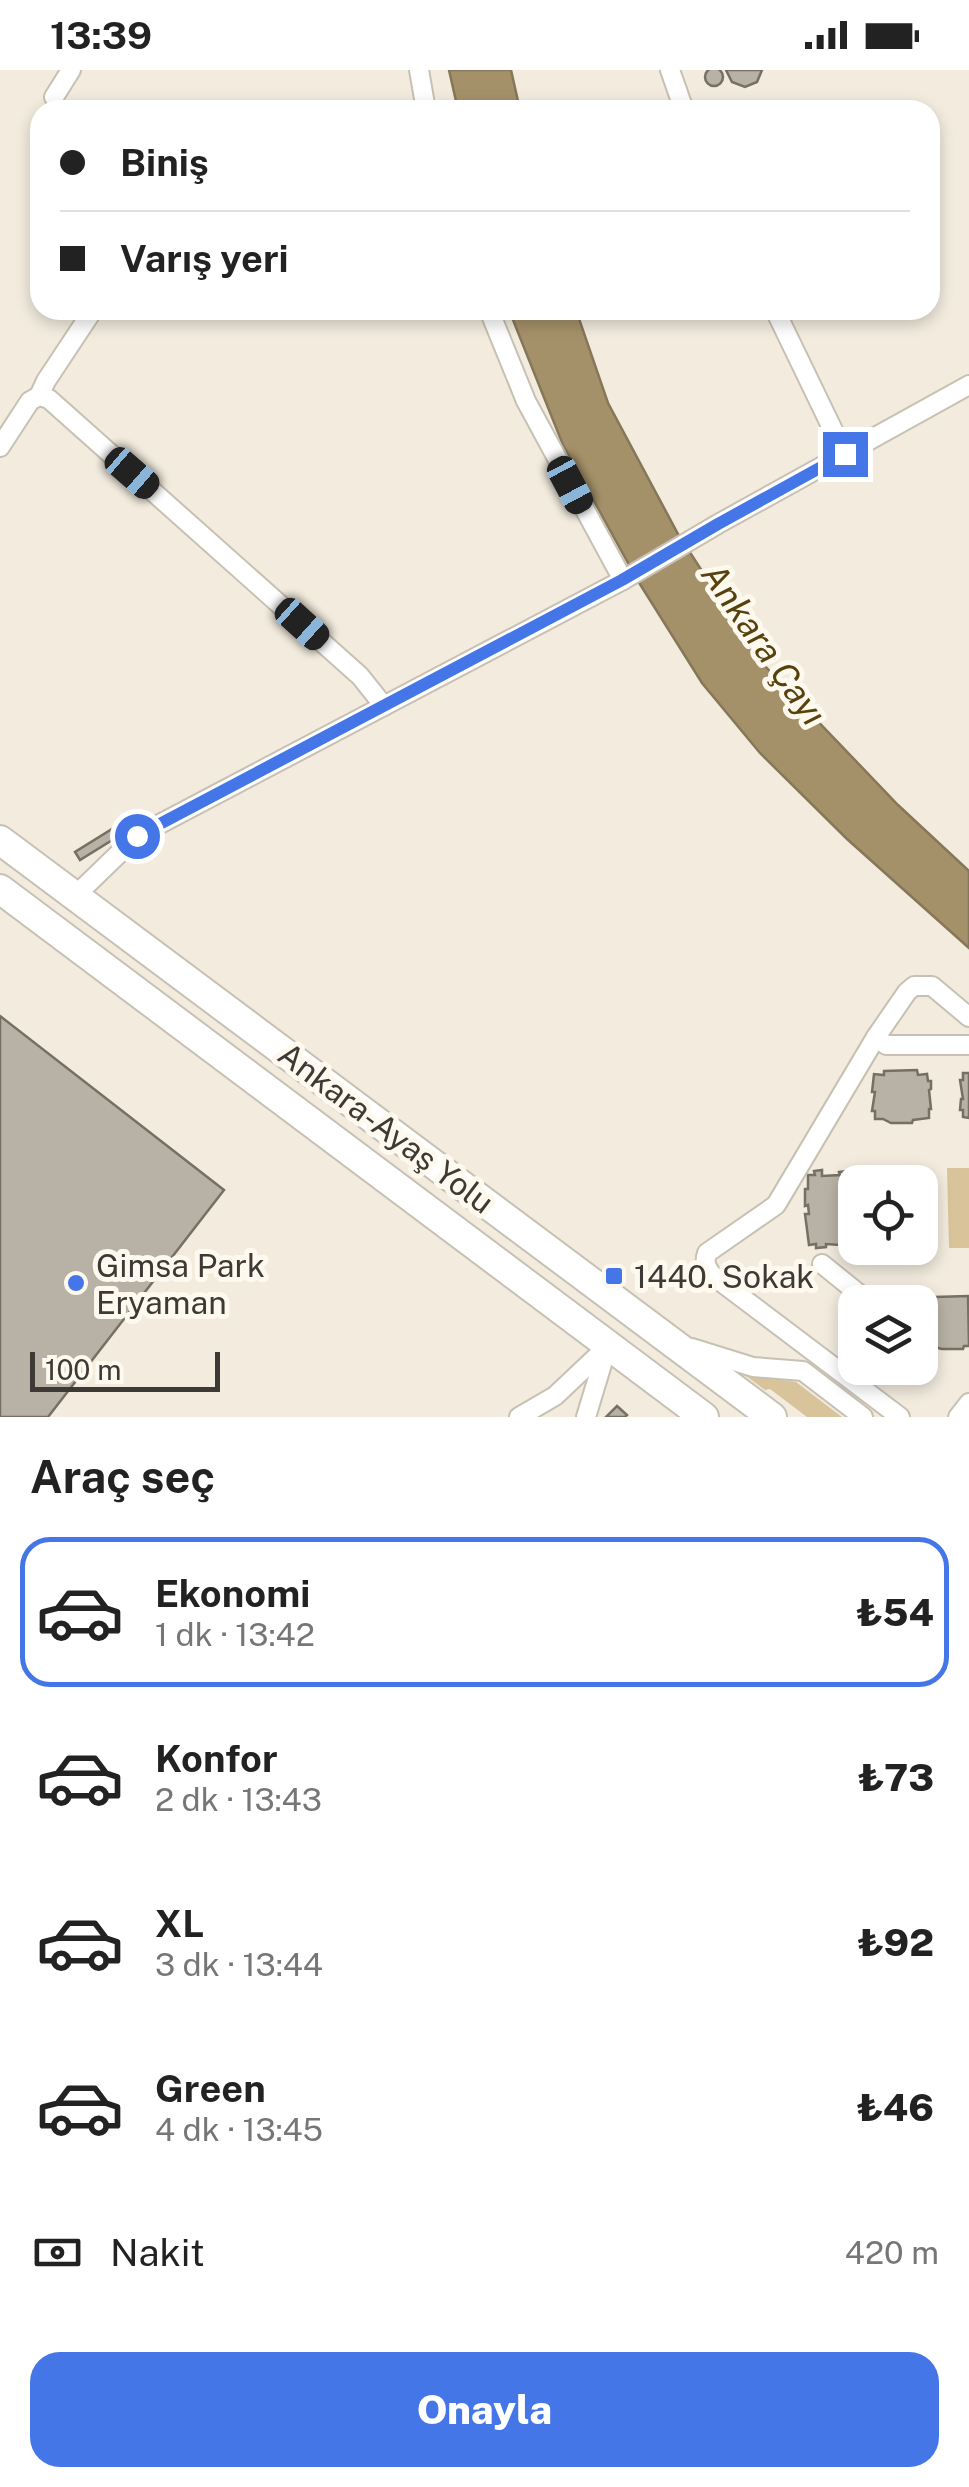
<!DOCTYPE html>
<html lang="tr">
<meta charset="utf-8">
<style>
body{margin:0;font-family:"Public Sans",sans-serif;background:#f6f6f6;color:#222;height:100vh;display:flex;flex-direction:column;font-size:38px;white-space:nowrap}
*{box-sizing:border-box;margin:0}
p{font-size:32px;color:#767676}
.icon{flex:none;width:55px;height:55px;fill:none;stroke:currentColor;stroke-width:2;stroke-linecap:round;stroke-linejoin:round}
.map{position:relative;height:1347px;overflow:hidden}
.panel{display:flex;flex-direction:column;background:#fff;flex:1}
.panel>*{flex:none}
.hud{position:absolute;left:30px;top:30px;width:910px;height:220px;border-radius:30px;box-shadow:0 5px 15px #0003;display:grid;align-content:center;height:220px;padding:0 30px;background:#fff}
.buttons{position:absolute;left:838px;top:1095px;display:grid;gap:20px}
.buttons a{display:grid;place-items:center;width:100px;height:100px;border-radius:20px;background:#fff;box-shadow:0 5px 15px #0003;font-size:50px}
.scale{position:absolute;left:30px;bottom:25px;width:190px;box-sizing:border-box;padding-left:10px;border:5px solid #3d3a35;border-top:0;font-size:28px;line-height:35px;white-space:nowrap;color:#3d3a35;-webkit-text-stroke:8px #fef9ee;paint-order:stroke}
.end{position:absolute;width:45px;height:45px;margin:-22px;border:12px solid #4476e7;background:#fff;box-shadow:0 0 0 5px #fff}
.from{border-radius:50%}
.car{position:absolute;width:30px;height:60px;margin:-30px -15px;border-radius:12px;box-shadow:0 0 8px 2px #0007;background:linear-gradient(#222 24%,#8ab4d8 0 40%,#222 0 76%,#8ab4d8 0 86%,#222 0)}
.hud b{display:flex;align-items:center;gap:35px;height:95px;font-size:38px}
.hud b+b{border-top:2px solid #e0e0e0}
.hud i{width:25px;height:25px;background:#222}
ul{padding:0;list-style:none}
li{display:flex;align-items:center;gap:30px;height:150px;margin:0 20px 15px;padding:0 10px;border:5px solid transparent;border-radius:30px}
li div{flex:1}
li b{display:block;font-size:38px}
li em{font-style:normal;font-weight:800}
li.active{border-color:#4476e7}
li>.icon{width:90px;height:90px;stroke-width:1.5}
h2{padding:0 30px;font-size:45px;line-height:120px}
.pay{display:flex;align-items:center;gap:25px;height:110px;padding:0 30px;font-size:38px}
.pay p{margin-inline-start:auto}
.action{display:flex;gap:20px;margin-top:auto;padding:20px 30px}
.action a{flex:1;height:115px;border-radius:30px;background:#4476e7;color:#fff;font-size:40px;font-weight:800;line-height:115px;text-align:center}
.status{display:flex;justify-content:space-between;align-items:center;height:70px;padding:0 50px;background:#fff;direction:ltr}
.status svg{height:28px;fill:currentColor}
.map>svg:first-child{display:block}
.green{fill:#d8c39b}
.water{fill:#a59169;stroke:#867759;stroke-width:2.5}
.building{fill:#b8b2a6;stroke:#767064;stroke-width:2.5}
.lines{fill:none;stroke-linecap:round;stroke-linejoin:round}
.minor-casing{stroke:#c7c1b4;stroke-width:22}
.highway-casing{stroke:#c7c1b4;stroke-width:32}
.minor{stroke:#fff;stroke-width:18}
.highway{stroke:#fff;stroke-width:28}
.route{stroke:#4476e7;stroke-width:12}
.poi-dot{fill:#4476e7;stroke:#fef9ee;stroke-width:4}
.labels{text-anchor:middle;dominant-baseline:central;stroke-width:10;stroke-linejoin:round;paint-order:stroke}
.street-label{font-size:32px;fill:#3d3a35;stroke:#fef9ee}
.poi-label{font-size:32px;fill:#3d3a35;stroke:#fef9ee;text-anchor:start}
.water-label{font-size:35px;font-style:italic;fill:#57410d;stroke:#fef9ee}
</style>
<div class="status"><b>13:39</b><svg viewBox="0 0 49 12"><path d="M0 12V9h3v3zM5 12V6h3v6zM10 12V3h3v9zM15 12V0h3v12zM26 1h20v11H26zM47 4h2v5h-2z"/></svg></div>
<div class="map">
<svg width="969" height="1347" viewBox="0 0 969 1347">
<rect width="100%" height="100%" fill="#f2ebde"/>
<g class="green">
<polygon points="947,1098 969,1098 969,1178 949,1178"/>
<polygon points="749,1305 796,1312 842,1347 807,1347 770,1319 765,1320 746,1306"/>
</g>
<g class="water">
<polygon points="449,0 511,0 520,40 458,40"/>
<polygon points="509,240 576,240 608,333 678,464 761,592 898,735 969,801 969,878 847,769 760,683 702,613 638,511 563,375"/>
</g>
<g class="building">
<circle cx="714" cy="7" r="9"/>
<polygon points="726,0 762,0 757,12 745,17 732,12"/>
<polygon points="112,759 117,767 80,790 75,782"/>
<polygon points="0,946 224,1120 48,1347 0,1347"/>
<polygon points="917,1000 918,1005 927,1004 928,1011 931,1011 931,1019 929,1020 931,1039 929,1039 929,1048 913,1050 912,1053 891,1053 883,1049 875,1049 875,1041 872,1041 875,1022 872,1022 874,1004 884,1005 884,1001"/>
<polygon points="963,1003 969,1003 969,1048 963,1047 963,1040 960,1040 961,1029 963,1029 960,1010 963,1010"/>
<polygon points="822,1100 822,1106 840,1105 839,1102 847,1101 847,1106 855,1105 855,1176 826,1174 826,1177 816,1178 816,1174 809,1175 805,1144 809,1144 808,1135 805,1136 805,1119 808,1119 808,1105 815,1105 814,1101"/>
<polygon points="968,1226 969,1276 964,1276 963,1279 942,1279 926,1275 926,1267 923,1267 926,1248 922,1248 925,1230 935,1231 935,1227"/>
<polygon points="617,1336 627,1345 625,1347 606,1347"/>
</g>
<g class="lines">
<g class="minor-casing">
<g id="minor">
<polyline points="419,0 426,40"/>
<polyline points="670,0 684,40"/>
<polyline points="54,27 71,0"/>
<polyline points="489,240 526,331 623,510"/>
<polyline points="775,240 845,385"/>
<polyline points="39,326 46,311 93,240"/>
<polyline points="0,377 30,331 39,326 49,329 360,606 384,636"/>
<polyline points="75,826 137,766 623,510 718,454 969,315"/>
<polyline points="876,967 886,975 969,975"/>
<polyline points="822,1194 869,1232"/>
<polyline points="692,1278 753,1297 803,1301 863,1347"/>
<polyline points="519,1347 555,1326 608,1276"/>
<polyline points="586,1347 606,1281"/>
<path d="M900 1347 712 1205C706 1197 704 1192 707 1183L776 1135 876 967 907 922 914 916H932L969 947"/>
<polyline points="958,1347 969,1333"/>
</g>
</g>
<g class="highway-casing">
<g id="highway">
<polyline points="0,770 772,1347"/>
<polyline points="0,819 704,1347"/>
</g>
</g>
<use href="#minor" class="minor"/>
<use href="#highway" class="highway"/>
</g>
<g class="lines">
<polyline class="route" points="137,766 622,510 718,454 845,384"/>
</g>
<g class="poi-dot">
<rect x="604" y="1196" width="20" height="20" rx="5"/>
<circle cx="76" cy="1213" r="10"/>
</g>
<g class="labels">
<g class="street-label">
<text transform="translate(386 1058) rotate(37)">Ankara-Ayaş Yolu</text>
</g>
<g class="poi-label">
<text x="96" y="1195">Gimsa Park<tspan x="96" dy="37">Eryaman</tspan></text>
<text x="634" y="1206">1440. Sokak</text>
</g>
<g class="water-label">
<text transform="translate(764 574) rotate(55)">Ankara Çayı</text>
</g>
</g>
</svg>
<div class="buttons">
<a><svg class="icon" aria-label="locate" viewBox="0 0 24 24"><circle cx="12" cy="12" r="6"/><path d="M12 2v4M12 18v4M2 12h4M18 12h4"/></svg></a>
<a><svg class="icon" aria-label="layers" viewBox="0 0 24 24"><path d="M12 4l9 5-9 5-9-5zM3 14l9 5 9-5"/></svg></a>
</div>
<div class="scale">100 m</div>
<i class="end from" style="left:137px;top:766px"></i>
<i class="end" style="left:845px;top:384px"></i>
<i class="car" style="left:132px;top:403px;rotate:131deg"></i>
<i class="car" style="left:570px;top:415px;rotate:152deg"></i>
<i class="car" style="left:302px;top:554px;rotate:132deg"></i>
<div class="hud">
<b><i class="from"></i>Biniş</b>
<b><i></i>Varış yeri</b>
</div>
</div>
<section class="panel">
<h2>Araç seç</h2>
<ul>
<li class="active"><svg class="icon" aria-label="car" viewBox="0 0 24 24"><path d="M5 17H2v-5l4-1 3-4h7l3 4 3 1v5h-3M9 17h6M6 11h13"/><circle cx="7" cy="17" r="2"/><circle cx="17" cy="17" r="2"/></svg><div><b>Ekonomi</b><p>1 dk · 13:42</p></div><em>₺54</em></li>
<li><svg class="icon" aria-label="car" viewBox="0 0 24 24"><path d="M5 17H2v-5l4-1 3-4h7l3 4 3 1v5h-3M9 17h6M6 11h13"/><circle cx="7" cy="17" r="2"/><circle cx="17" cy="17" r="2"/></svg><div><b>Konfor</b><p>2 dk · 13:43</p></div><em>₺73</em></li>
<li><svg class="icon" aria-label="car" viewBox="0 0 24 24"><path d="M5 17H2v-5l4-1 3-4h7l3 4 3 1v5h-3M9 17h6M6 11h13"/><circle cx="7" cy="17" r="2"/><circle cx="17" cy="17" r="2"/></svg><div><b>XL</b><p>3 dk · 13:44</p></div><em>₺92</em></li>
<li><svg class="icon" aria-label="car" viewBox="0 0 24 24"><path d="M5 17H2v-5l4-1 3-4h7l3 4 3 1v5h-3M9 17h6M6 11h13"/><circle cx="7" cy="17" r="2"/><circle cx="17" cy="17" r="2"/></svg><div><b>Green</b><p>4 dk · 13:45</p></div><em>₺46</em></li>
</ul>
<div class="pay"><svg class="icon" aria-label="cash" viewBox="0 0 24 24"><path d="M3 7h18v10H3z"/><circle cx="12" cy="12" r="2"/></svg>Nakit<p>420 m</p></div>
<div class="action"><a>Onayla</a></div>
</section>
